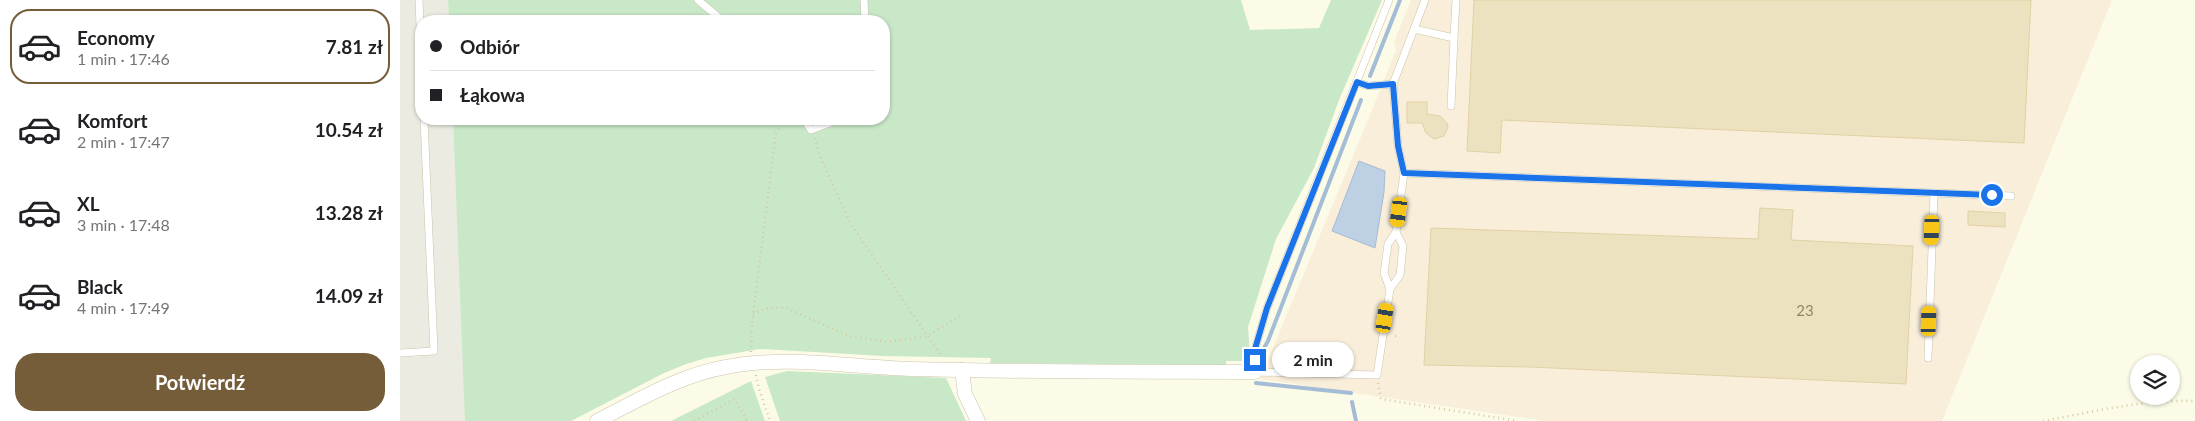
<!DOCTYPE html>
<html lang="pl">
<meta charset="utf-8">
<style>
body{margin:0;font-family:Lato,sans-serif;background:#f6f6f6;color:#202124;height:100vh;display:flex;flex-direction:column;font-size:19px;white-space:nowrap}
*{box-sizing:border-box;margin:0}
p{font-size:16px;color:#757577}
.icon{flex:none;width:28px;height:28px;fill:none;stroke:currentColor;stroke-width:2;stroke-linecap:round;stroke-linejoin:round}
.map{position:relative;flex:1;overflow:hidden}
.drawer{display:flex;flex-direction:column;background:#fff;width:400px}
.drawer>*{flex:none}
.top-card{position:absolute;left:15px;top:15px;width:475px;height:110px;border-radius:20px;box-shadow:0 1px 4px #0004;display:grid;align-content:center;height:110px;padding:0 15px;background:#fff}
.controls{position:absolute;left:1730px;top:355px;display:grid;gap:10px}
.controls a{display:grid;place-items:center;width:50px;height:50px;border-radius:50%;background:#fff;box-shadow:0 1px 4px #0004;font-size:25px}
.end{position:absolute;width:22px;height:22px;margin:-11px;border:6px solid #1a73e8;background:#fff;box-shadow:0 0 0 2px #fff}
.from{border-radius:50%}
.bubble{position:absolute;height:35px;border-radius:18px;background:#fff;box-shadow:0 1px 4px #0004;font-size:16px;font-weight:700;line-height:35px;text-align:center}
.car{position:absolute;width:15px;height:30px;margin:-15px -8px;border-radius:6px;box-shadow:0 0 4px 1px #0007;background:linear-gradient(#f5c518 24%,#345 0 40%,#f5c518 0 76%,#345 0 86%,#f5c518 0)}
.top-card b{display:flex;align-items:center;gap:18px;height:48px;font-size:19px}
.top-card b+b{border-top:1px solid #e0e0e0}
.top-card i{width:12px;height:12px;background:#202124}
ul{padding:9px 0 0;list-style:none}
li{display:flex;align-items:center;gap:15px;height:75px;margin:0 10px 8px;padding:0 5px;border:2px solid transparent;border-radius:20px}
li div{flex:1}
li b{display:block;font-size:19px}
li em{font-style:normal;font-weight:700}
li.active{border-color:#755d3a}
li>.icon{width:45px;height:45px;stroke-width:1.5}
.primary-button{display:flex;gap:10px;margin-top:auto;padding:10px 15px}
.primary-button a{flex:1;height:58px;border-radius:20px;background:#755d3a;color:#fff;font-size:20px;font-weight:700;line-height:58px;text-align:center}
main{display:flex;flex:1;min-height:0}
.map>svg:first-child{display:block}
.commercial{fill:#f8eeda}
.industrial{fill:#ecebe1}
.green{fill:#c8e8c7}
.water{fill:#bdd0e4;stroke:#a4bcd5}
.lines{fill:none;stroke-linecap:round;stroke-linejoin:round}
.stream{stroke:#a4bcd5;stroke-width:4}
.building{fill:#ede2bf;stroke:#e1d1a3}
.lane-casing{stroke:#cac4ac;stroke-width:8}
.street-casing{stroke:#cac4ac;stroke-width:15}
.path{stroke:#d4c9a4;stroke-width:2.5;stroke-dasharray:1 4;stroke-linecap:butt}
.lane{stroke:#fff;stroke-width:7}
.street{stroke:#fff;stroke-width:14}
.route{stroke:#1a73e8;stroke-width:6}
.labels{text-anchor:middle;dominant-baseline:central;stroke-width:5;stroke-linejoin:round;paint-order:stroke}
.number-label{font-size:15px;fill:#92876a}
</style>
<main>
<section class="drawer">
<ul>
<li class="active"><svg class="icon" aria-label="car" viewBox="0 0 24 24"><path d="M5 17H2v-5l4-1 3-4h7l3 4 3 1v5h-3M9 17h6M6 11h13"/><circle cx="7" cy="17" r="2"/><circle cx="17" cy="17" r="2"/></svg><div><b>Economy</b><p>1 min · 17:46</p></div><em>7.81 zł</em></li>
<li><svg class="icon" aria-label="car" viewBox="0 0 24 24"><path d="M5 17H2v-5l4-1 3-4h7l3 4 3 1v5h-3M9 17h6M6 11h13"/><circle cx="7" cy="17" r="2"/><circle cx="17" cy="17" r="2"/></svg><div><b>Komfort</b><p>2 min · 17:47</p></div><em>10.54 zł</em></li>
<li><svg class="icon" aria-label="car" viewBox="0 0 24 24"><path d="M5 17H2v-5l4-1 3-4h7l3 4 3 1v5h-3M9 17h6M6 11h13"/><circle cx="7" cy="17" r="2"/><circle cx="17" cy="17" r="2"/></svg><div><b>XL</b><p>3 min · 17:48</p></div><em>13.28 zł</em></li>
<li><svg class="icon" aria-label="car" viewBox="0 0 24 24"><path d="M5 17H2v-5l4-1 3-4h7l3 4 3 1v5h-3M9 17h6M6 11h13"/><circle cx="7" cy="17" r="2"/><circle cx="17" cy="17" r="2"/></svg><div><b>Black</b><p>4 min · 17:49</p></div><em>14.09 zł</em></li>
</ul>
<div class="primary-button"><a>Potwierdź</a></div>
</section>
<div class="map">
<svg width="1795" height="421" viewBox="0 0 1795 421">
<rect width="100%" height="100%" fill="#fbfbe8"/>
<polygon class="commercial" points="1011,0 1712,0 1542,421 1145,421 860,379 968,120 996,50 994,42"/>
<polygon class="industrial" points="0,0 48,0 49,21 21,21 21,119 53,119 66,421 0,421"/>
<g class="green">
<polygon points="48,0 841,0 850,30 919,28 931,0 982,0 939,100 914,168 876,239 848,327 850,355 846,361 826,361 826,365 590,363 591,358 483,356 360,349 306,358 286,364 264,373 171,421 65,421 53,119 484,119 484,21 49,21"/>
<polygon points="387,371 546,378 566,421 380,421 365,377"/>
<polygon points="351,381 365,421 271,421"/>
</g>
<polygon class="water" points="959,161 985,171 984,192 975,248 932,231"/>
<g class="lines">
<g class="stream">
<polyline points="970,76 1000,0"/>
<polyline points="864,348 868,341 961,100"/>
<polyline points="856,383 951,393"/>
<polyline points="952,402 956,421"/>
</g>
</g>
<g class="building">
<polygon points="1074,0 1631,0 1624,143 1102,120 1100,153 1067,151"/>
<polygon points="1007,102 1027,102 1027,114 1040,116 1047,123 1048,127 1044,136 1034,139 1026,133 1022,123 1007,123"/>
<polygon points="1360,208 1393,210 1391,240 1513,246 1506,384 1130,367 1024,365 1031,228 1358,239"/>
<polygon points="1568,211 1605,213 1605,227 1568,225"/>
</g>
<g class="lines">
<g class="lane-casing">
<g id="lane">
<polyline points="19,0 21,52"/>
<polyline points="298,0 323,21"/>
<polyline points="464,0 465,21"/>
<polyline points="989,0 867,308 855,349 855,372 977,375 990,289 1000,275 1003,246 996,232"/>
<polyline points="1014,29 1054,38 1056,0"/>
<polyline points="957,82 968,86 993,84 998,146 1004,173"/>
<polyline points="993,84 1025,0"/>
<polyline points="1051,106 1054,38"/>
<polyline points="404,119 411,130 440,119"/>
<polyline points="1534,193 1611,196"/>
<polyline points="990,289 984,273 988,244 996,232 1004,173 1534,193 1528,358"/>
<polyline points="0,353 34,351 24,119"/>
</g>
</g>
<g class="street-casing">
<g id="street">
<polyline points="562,370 565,394 578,421"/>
<path d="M197 421C239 400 280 375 326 367 387 355 449 367 511 369 625 372 740 372 855 372"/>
</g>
</g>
<g class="path">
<polyline points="415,138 419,155 451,224 542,357"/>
<polyline points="353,314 370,307 387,308 449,336 488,342 527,336 560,316"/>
<polyline points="995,336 999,336"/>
<polyline points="351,352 352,323 376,132 386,119"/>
<polyline points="356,375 359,389 370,421"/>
<polyline points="978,383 981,399 1118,421"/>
<polyline points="294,421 335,399 347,421"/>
<path d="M1643 421C1692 412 1744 399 1795 401"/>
</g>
<use href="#lane" class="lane"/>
<use href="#street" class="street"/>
</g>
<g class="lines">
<polyline class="route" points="855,360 855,349 867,308 957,82 968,86 993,84 998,146 1004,173 1592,195"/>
</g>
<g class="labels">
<g class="number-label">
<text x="1405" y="310">23</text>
</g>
</g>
</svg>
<div class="controls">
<a><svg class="icon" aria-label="layers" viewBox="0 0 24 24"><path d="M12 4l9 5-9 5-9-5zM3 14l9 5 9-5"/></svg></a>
</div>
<i class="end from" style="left:1592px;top:195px"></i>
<i class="end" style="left:855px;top:360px"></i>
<div class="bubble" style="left:872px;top:342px;width:82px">2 min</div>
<i class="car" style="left:999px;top:212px;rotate:187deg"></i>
<i class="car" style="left:1532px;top:230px;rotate:182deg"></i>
<i class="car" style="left:985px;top:318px;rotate:9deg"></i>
<i class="car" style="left:1529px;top:321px;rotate:2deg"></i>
<div class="top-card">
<b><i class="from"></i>Odbiór</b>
<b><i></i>Łąkowa</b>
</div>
</div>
</main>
